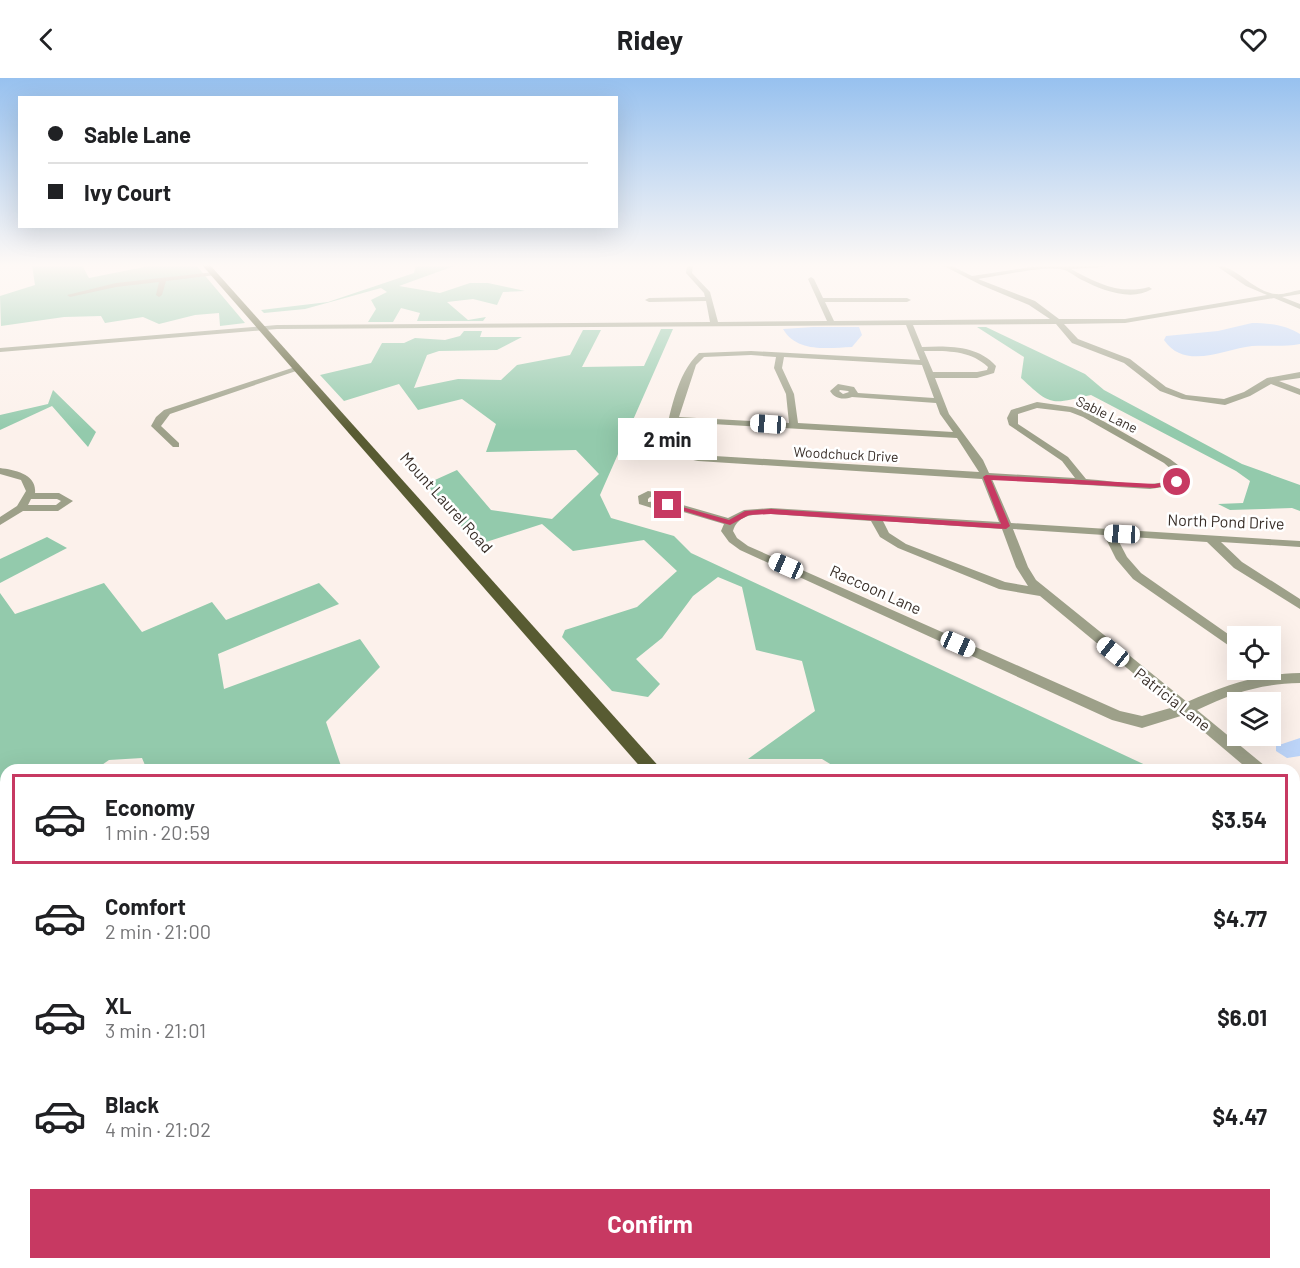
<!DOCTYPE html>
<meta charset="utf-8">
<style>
body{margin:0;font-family:Barlow,sans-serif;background:#f6f6f6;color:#202124;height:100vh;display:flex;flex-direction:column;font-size:22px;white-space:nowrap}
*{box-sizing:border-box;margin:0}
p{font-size:20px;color:#757577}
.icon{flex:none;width:33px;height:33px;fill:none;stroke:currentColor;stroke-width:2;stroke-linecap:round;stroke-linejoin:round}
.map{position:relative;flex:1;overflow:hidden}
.panel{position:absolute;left:0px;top:686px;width:1300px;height:506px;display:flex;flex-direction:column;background:#fff;border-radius:18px 18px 0 0;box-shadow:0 6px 24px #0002}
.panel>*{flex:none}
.top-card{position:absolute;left:18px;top:18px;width:600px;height:132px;border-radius:0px;box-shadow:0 6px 24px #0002;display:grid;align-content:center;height:132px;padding:0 30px;background:#fff}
.buttons{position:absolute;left:1227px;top:548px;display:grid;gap:12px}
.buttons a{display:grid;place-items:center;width:54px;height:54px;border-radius:0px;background:#fff;box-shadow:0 6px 24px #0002;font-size:30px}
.end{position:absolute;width:27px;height:27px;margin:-14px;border:8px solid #c73962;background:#fff;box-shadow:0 0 0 3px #fff}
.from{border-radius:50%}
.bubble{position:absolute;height:42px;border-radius:0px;background:#fff;box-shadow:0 6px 24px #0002;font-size:20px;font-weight:700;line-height:42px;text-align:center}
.car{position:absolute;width:18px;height:36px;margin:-18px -9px;border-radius:8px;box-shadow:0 0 4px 2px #0007;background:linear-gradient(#fff 24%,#345 0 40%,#fff 0 76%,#345 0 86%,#fff 0)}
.top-card b{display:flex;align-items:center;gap:21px;height:57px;font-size:22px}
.top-card b+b{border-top:2px solid #e0e0e0}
.top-card i{width:15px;height:15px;background:#202124}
ul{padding:10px 0 0;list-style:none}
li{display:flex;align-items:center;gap:18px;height:90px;margin:0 12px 9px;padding:0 18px;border:3px solid transparent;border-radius:0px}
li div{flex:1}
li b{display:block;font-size:22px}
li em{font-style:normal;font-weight:700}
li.selected{border-color:#c73962}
li>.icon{width:54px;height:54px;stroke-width:1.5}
.action{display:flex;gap:12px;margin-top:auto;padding:12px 30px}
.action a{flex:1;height:69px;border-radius:0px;background:#c73962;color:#fff;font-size:24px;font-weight:700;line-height:69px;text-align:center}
header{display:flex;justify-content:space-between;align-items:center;height:78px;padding:0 30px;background:#fff;font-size:27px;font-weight:700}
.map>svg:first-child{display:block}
.forest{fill:#93caac}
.water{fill:#bdd5f9}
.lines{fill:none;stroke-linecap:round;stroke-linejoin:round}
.minor{fill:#9da089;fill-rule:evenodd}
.major{fill:#585b32;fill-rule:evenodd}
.route{fill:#c73962}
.labels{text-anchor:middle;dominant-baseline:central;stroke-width:5;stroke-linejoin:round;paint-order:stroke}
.far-street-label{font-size:14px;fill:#382e28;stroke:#fff}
.street-label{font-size:16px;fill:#382e28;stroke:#fff}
</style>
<header><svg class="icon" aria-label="back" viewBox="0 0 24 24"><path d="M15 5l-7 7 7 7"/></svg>Ridey<svg class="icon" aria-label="heart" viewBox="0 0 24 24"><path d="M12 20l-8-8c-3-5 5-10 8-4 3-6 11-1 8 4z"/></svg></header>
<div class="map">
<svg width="1300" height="1190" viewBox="0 0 1300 1190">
<rect width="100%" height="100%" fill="#fcf1eb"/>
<g class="forest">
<polygon points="32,187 82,187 89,200 154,187 196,187 245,245 220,248 219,235 195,237 159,246 143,239 105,245 101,238 64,239 1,248 0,218 35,207"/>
<polygon points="416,187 457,187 399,208 440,215 470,205 488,205 525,213 503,214 497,227 473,221 447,224 468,242 486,239 483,243 417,243 420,235 401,230 393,244 368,244 376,231 371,222 387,214 381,210 305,231 264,235 261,232 328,224 414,195"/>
<path d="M977 249H986L1085 296 1104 312 1242 386 1300 407V433L1292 430 1230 432 1218 426 1243 425 1250 403 1236 393 1091 317C1051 326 1052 329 1021 300L1024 279Z"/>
<polygon points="661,251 673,251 600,417 611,440 674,458 691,475 1154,691 840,692 822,681 748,681 815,633 802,583 756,572 742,509 718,499 693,518 662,560 636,581 660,606 648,619 612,613 562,559 565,552 637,529 677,493 644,462 573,473 542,446 477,467 426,406 457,392 491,432 552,441 599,396 576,372 486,374 496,346 462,321 418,332 399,306 344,323 320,297 371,285 382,265 404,265 415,260 445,262 460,258 464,253 482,253 480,259 522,259 497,272 439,273 427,277 414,310 458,301 501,302 517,287 570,277 583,252 601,252 582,289 644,288"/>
<polygon points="53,312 96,354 88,369 52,328 0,352 0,337 48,326"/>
<polygon points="47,459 67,470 0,505 0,481"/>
<polygon points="104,505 142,554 212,524 226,542 319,505 339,526 218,576 224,611 360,561 380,589 326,644 341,688 334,692 147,692 142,680 109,682 96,691 6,692 6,742 0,745 0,515 15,536"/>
<polygon points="6,1065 6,1126 0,1125 0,1068"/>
</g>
<g class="water">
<path d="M1252 245C1268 245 1286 247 1300 256V266C1284 269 1268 267 1252 268 1225 271 1185 293 1164 262L1166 258 1218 253Z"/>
<path d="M813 249H859L862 257 852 269C828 270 797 275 783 251Z"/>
<polygon points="1300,660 1300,678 1287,680 1276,673 1276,668"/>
</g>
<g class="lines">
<g class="minor">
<path d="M687 187H693L692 195 710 214 718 244 827 243 808 201 811 199 814 201 823 220H907L911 222 907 224H825L834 243 1050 241 1029 227 981 207 942 187H950L972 198 1031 189 1106 187 1103 189 1071 191C1096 205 1120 217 1149 209L1152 211C1131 224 1102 212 1082 202 1076 199 1068 192 1061 191 1040 188 1000 198 978 201L1035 223 1059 241H1125L1267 217 1246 208 1215 187C1236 187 1253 214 1276 216 1283 217 1293 213 1300 212V216L1282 219 1300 226V231L1274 220 1125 245 1064 246 1078 261 1130 281 1166 309 1186 317 1224 321 1244 314 1267 300 1300 294V300L1279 303 1300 311V317L1271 306 1250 318 1225 327 1182 321 1160 313 1124 285 1072 265 1056 246 913 247 922 269C948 268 977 267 996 288L994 295 977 300H935L949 336 983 382 989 395 1075 400 1062 383 1009 347 1007 340 1011 332 1037 324 1072 329 1089 335 1170 381 1182 390 1185 400 1177 407 1150 411 992 401 1011 445 1300 463V469L1221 464 1242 484 1300 521V531L1234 490 1207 464 1116 458 1127 479 1141 495 1238 563V574L1133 501 1116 481 1104 457 1013 451 1028 489 1036 502 1187 624C1225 607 1258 596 1300 595V605C1259 606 1233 615 1197 632L1265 688 1267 692H1249L1184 637 1142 650 1112 642 740 472 729 464 721 453 724 446 663 428 655 431 639 426 638 418 648 413 667 416 669 423 728 440 744 432 771 430 999 444 982 401 698 383 674 378 663 367C670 337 676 296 699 275L751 273 920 282 906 247 277 251 0 274V270L277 247 710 244 706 223 649 224 645 222 649 220 705 219 704 215 686 195ZM924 273C947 273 970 272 988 289L987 292 977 294H933ZM751 277 776 279 774 290 786 316 789 345 679 339 696 287 704 279ZM784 279 922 287 934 320 858 315 854 309 838 306 830 313C835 321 843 322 852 319L936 325 940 336 953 354 798 345 794 316 782 290ZM840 312 848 313 849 314 843 316 839 313ZM1037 330 1070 334 1083 339 1164 385 1173 393 1175 399C1155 413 1109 402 1086 401L1068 379 1018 346V336ZM677 344 957 360 979 394 698 377 680 374 673 366ZM650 419 658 420 659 423 648 424V421ZM771 436 871 443 880 459 898 470 999 511 1040 518 1174 629 1142 638 1120 633 748 468 737 460 733 453C738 436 756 436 771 436ZM883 443 1002 451 1016 489 1028 508 1005 504 906 466 889 455Z"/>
<polygon points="214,194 216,197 166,203 162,217 159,219 156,217 159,204 116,209 70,219 67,217 116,205"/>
<polygon points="295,289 302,291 170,336 161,348 179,365 179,369 173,369 151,348 156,339 164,332"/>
<path d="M0 390C15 392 37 396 35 415H59L73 423 58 433H23L0 447V439L17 428 26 413 21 402 0 396ZM31 421H57L61 423 56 427H28Z"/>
<polygon points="1294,707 1300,709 1300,723 1294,721"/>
<polygon points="1294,990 1300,992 1300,1014 1294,1012"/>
</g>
<g class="major">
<polygon points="202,187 210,187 662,692 643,692"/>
<polygon points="1078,1185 1106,1185 1108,1190 1080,1190"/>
</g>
</g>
<linearGradient id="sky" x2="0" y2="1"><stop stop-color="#97c1ef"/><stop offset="0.53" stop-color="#fef9f6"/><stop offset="1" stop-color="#fef9f6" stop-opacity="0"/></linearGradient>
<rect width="1300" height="353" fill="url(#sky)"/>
<polygon class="route" points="986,397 1155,406 1177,402 1181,404 1155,410 991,402 1010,448 1006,451 771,436 749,437 730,447 664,427 668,425 729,442 745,433 771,431 1001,446 983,399"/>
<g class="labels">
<g class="far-street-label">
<text transform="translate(1107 336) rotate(26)">Sable Lane</text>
<text transform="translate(846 376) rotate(3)">Woodchuck Drive</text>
</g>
<g class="street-label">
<text transform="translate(447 424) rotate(48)">Mount Laurel Road</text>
<text transform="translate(1226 443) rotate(2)">North Pond Drive</text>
<text transform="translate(876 511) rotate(24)">Raccoon Lane</text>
<text transform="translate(1173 621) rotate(38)">Patricia Lane</text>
</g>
</g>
</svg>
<div class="buttons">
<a><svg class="icon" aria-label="locate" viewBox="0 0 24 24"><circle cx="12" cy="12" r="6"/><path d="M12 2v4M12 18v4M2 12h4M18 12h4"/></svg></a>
<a><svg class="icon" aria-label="layers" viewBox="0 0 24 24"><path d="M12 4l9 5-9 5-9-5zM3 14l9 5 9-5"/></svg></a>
</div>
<i class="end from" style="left:1177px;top:404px"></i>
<i class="end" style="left:668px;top:427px"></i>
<div class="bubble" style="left:618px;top:340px;width:99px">2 min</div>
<i class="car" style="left:768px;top:346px;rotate:274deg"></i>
<i class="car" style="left:1122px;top:456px;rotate:273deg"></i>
<i class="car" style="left:786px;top:488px;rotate:294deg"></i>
<i class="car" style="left:958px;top:566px;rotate:114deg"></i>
<i class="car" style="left:1113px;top:574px;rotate:309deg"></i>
<div class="top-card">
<b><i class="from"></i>Sable Lane</b>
<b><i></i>Ivy Court</b>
</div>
<section class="panel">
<ul>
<li class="selected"><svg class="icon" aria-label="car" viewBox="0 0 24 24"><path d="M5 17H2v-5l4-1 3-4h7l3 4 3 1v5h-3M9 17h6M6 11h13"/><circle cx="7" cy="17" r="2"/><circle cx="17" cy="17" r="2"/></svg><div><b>Economy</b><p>1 min · 20:59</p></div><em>$3.54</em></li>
<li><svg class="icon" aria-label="car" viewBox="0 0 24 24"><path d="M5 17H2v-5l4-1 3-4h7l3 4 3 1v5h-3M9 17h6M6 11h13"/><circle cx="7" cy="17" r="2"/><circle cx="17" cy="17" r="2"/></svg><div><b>Comfort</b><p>2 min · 21:00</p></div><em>$4.77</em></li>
<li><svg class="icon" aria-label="car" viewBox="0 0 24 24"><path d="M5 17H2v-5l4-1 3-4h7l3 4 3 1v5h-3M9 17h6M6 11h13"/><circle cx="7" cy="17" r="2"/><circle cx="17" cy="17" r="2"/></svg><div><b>XL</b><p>3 min · 21:01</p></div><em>$6.01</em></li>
<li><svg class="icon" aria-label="car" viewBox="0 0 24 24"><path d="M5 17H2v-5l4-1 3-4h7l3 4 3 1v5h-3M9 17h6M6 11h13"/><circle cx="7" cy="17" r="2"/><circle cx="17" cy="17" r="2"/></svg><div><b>Black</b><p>4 min · 21:02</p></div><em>$4.47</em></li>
</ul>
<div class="action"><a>Confirm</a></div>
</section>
</div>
